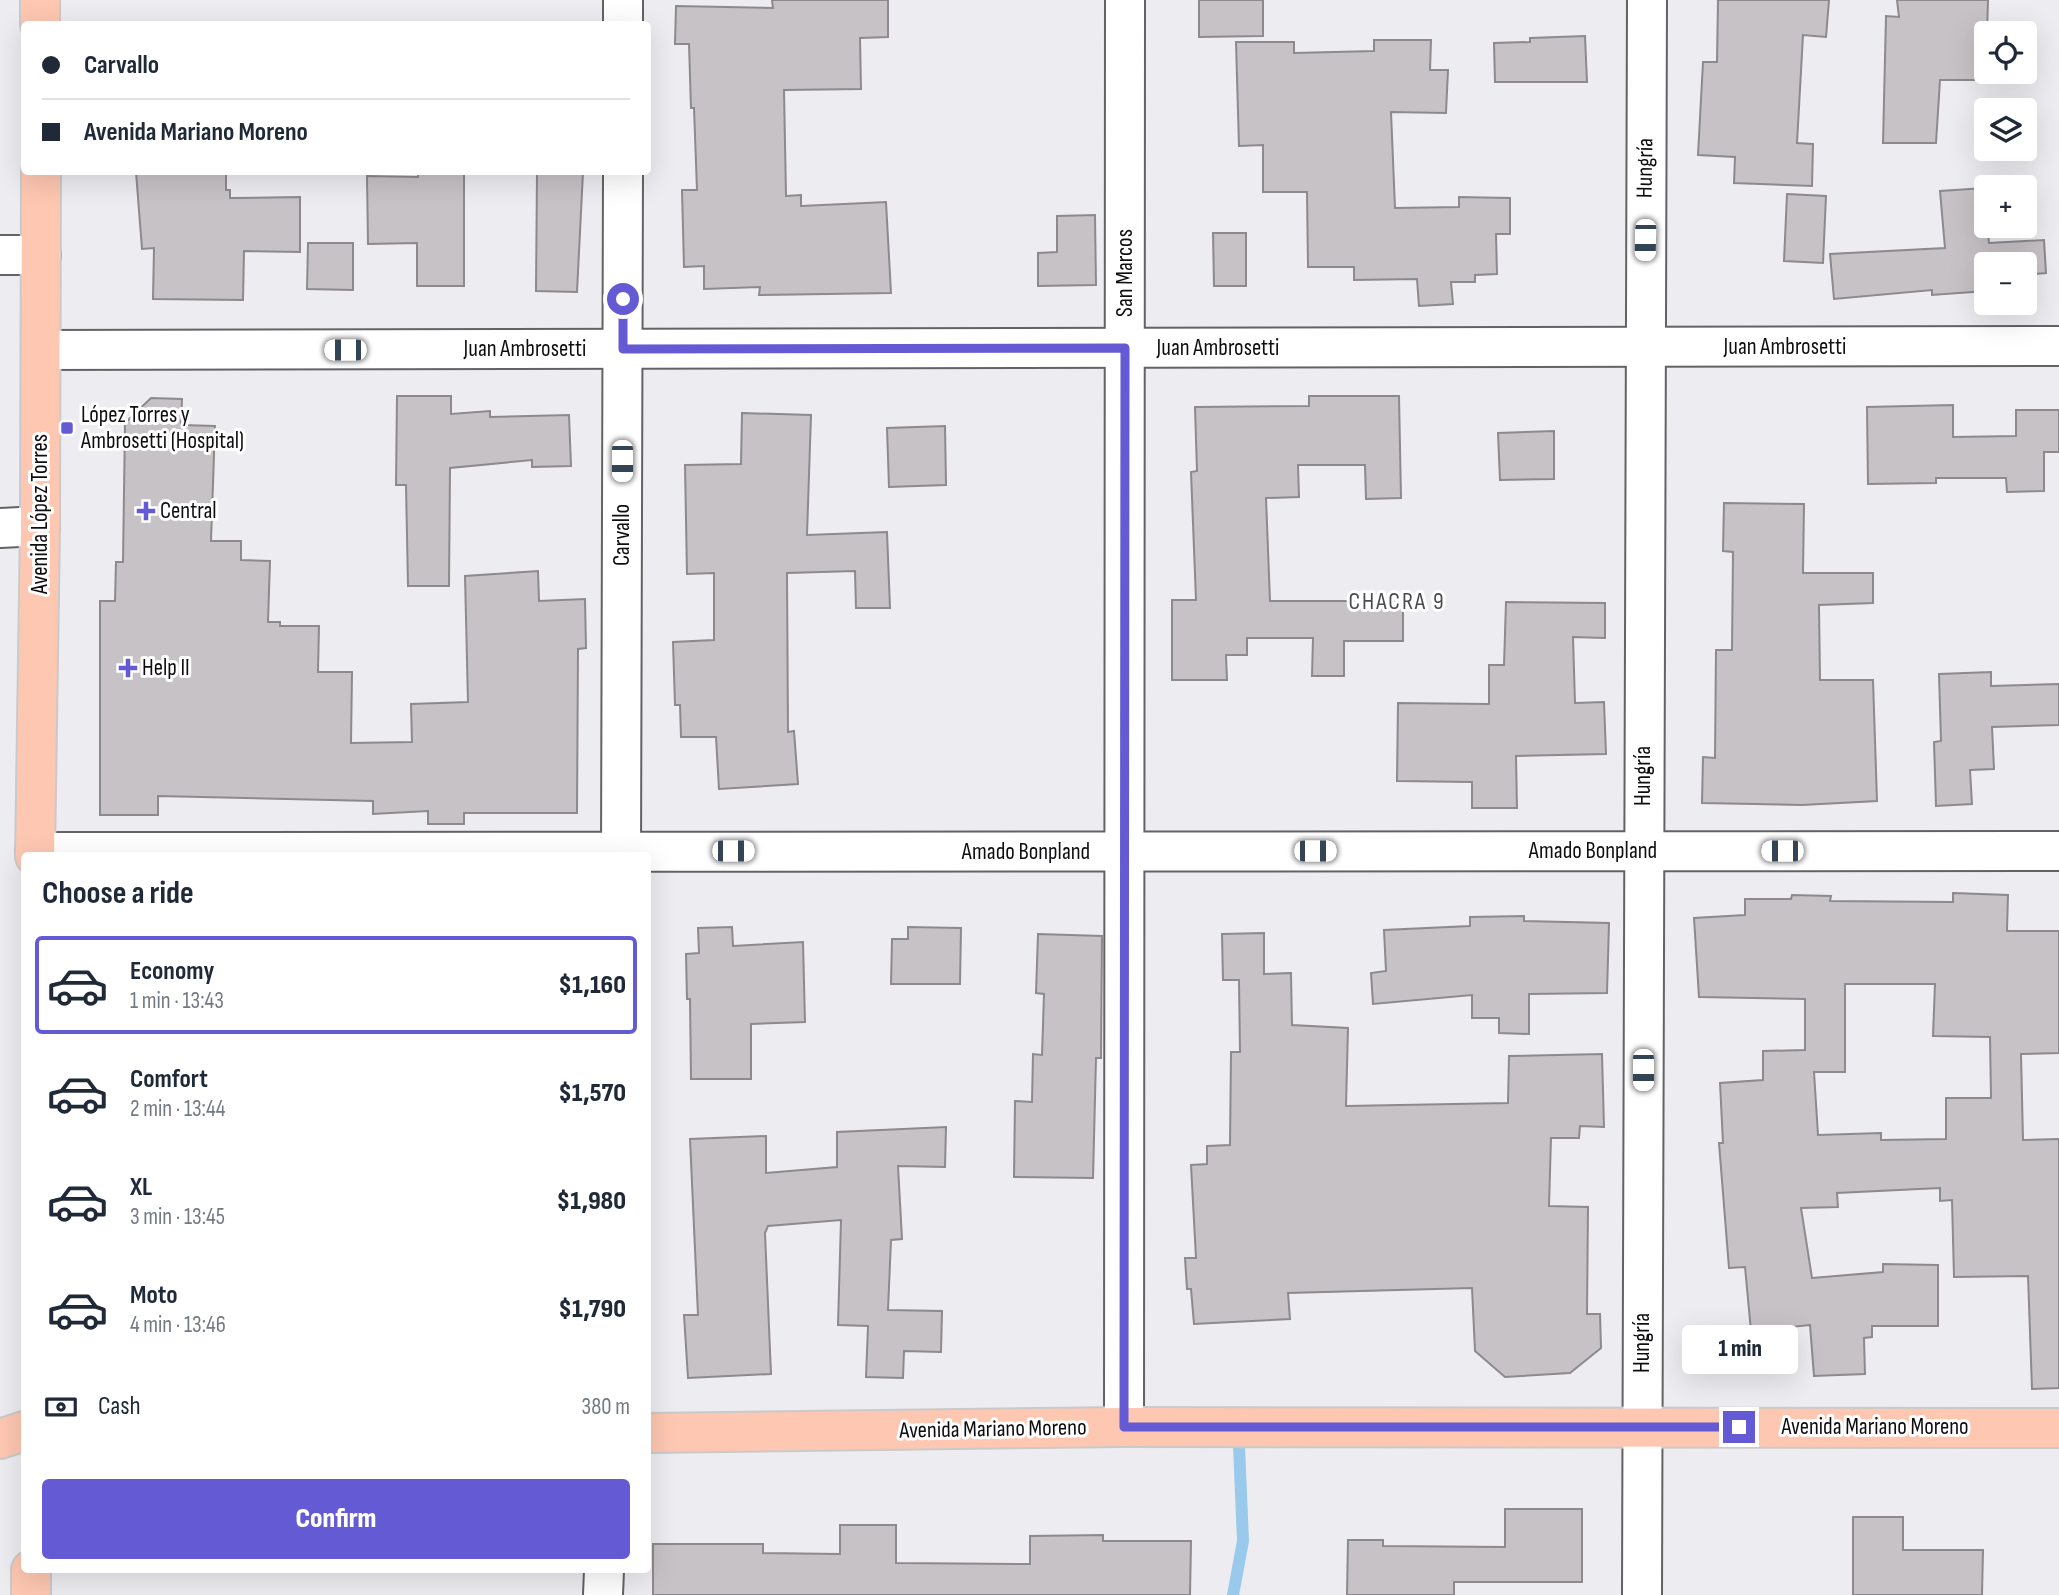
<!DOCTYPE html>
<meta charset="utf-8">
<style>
body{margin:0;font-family:"Sofia Sans Condensed",sans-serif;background:#f2f2f3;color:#1f2937;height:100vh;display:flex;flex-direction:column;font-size:26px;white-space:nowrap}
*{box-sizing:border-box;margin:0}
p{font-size:23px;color:#747a83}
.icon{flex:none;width:38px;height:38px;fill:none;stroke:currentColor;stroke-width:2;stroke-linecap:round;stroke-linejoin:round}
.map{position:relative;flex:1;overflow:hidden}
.sheet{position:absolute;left:21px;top:852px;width:630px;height:721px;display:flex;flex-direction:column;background:#fff;border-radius:7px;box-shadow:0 7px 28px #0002}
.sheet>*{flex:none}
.top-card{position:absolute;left:21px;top:21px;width:630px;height:154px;border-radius:7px;box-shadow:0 7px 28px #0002;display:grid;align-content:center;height:154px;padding:0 21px;background:#fff}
.buttons{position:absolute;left:1974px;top:21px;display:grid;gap:14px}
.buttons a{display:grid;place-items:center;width:63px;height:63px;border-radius:7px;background:#fff;box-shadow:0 7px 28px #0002;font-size:35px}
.end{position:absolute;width:32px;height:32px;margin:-16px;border:9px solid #645bd4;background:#fff;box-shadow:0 0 0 4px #fff}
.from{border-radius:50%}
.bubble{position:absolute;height:49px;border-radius:7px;background:#fff;box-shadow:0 7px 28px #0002;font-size:23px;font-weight:800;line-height:49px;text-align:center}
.car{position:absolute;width:21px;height:42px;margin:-21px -10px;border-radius:9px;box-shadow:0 0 5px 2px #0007;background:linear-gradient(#fff 24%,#345 0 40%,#fff 0 76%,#345 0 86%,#fff 0)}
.top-card b{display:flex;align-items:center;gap:24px;height:66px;font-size:26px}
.top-card b+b{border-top:2px solid #e0e1e3}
.top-card i{width:18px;height:18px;background:#1f2937}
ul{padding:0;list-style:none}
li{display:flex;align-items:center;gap:21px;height:98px;margin:0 14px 10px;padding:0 7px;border:4px solid transparent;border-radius:7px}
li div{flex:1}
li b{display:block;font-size:26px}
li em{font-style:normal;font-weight:800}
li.current{border-color:#645bd4}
li>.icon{width:63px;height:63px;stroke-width:1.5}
h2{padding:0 21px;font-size:32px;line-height:84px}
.pay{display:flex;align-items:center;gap:18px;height:77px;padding:0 21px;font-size:26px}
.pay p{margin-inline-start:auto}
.cta{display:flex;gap:14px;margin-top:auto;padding:14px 21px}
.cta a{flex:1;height:80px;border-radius:7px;background:#645bd4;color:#fff;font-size:28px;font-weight:800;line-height:80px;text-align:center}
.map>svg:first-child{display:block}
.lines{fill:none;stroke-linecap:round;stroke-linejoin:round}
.stream{stroke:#9acaeb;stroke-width:12}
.building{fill:#c6c2c5;stroke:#8d898c;stroke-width:2;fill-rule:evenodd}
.minor-casing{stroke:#636266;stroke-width:42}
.major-casing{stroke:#cacaca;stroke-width:42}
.minor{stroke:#fff;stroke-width:38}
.major{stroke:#fdc7b1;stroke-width:38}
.route{stroke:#645bd4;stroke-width:9}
.poi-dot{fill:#645bd4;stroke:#fff;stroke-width:2.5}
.labels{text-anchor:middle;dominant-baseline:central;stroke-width:6;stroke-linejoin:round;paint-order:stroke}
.street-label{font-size:23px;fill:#0d0d0f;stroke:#fff}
.poi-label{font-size:23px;fill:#0d0d0f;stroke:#fff;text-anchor:start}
.neighbourhood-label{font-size:24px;letter-spacing:2px;fill:#4b4a4e;stroke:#fff}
</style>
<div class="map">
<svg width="2059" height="1595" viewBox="0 0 2059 1595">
<rect width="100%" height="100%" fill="#ededf1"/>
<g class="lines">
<polyline class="stream" points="1233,1595 1243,1541 1239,1446"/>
</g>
<g class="building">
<polygon points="772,0 888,0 888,37 860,38 861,89 784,90 786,196 801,195 801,206 886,202 891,293 759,295 760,287 704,289 704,266 684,267 682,190 697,190 694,108 691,108 689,44 675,44 676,6 773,8"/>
<polygon points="1199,0 1263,0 1263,36 1199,37"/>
<polygon points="1718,0 1829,0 1826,37 1803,35 1797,143 1813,144 1812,186 1734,183 1735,157 1698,155 1703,62 1717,62"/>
<polygon points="1897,0 1988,0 1986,72 1990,72 1990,80 1940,80 1936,143 1883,143 1886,16 1899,17"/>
<polygon points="1585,36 1587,82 1495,82 1494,43 1530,42 1530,38"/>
<polygon points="1374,40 1431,40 1430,70 1448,70 1446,113 1391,112 1395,208 1459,207 1459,197 1510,198 1510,234 1496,234 1497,274 1475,275 1475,282 1451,282 1453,304 1419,306 1417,279 1354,280 1354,267 1308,267 1307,192 1263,192 1263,145 1239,146 1236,42 1294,42 1294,53 1374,51"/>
<polygon points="136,172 226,172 226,190 230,190 230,198 300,197 300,252 244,251 243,300 153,299 154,248 142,249"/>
<polygon points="537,172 583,172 577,292 536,291"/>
<polygon points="418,174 464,174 464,286 417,286 417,243 368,244 367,176 418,177"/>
<polygon points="1985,188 1989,243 2044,240 2046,273 2025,275 2025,264 1986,264 1986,291 1932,295 1932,290 1834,299 1830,254 1945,248 1940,191"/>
<polygon points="1787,194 1826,196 1823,263 1784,261"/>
<polygon points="1095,215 1096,285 1038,286 1038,253 1057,252 1057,216"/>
<polygon points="1213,233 1246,233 1246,286 1214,286"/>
<polygon points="308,243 353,243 353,290 307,289"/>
<polygon points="397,396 451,396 451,414 490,411 490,417 569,415 571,466 532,467 532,460 450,468 449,586 408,586 406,485 396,485"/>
<polygon points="1309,396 1399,396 1401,498 1366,499 1365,465 1298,465 1299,497 1266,498 1270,601 1403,601 1403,641 1344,641 1344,676 1312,676 1313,638 1247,638 1247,655 1226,655 1227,680 1172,680 1172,600 1196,600 1191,472 1197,471 1195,407 1309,406"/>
<polygon points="151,398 182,399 181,425 215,426 211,541 241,541 241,560 270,561 268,622 280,622 280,626 319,626 318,672 352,672 351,743 412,742 411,704 468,702 465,576 538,571 539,601 585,599 586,648 578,649 577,813 464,813 464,824 428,824 428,811 373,814 373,801 158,796 158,815 100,815 100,601 115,601 116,562 123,562 125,423"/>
<polygon points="1953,405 1953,437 2016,436 2016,410 2059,410 2059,452 2044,452 2044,491 2007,492 2006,478 1936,478 1936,483 1868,484 1867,407"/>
<polygon points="742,413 811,415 807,535 887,532 890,608 856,608 855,571 787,573 788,732 794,731 798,784 719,789 716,737 681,737 680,705 675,705 673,642 714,640 714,573 687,574 685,465 741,464"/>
<polygon points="945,426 946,485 889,487 887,428"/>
<polygon points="1554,431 1554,479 1500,480 1498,433"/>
<polygon points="1724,503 1804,504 1803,573 1873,573 1873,603 1819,605 1820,680 1873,680 1877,801 1802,805 1702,803 1703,757 1715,758 1716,650 1732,650 1733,552 1723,551"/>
<polygon points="1506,602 1605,603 1605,638 1573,637 1575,703 1604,702 1606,754 1516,756 1517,808 1472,808 1472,782 1397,781 1398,703 1489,704 1489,665 1504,665"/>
<polygon points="1991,672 1991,686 2059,684 2059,725 1992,727 1994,769 1970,770 1972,804 1936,806 1934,742 1941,741 1939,674"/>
<path d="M1953 893 2008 895 2007 931H2059V1053L2021 1054 2023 1140 2059 1139V1388L2032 1389 2028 1276 1954 1277 1952 1200 1940 1201V1188L1837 1193 1838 1207 1801 1208 1812 1278 1883 1272V1264L1938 1265V1326H1872V1337L1864 1338 1865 1374 1814 1376 1810 1325 1751 1331 1745 1267 1729 1268 1719 1143H1723L1720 1083 1763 1080V1051L1805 1050V999L1699 997 1694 918 1745 915V899H1791L1792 895 1831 896 1830 901 1953 902ZM1845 984H1935L1933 1036 1990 1037 1991 1098H1946V1139L1881 1140V1133L1818 1135 1814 1072H1845Z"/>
<polygon points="1524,916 1524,921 1609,923 1607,993 1529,994 1529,1034 1499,1033 1499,1018 1472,1018 1472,995 1373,1004 1371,973 1386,971 1384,930 1470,926 1470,917"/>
<polygon points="732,927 733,946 803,942 805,1022 751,1024 751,1079 691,1079 690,999 687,999 686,954 699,953 698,928"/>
<polygon points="908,927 961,928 960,984 891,984 892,939 908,939"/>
<polygon points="1264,933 1264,974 1291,973 1292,1025 1348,1028 1346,1106 1508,1103 1509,1056 1602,1054 1604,1127 1580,1126 1579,1138 1551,1138 1549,1206 1588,1207 1587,1314 1600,1314 1601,1348 1570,1373 1505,1377 1475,1351 1472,1288 1288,1293 1290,1319 1194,1324 1191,1289 1187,1289 1185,1258 1196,1258 1191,1165 1207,1164 1207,1146 1230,1145 1231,1052 1240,1052 1239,980 1223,980 1222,934"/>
<polygon points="1038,934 1102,936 1101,1058 1096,1058 1093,1178 1014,1177 1015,1101 1032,1102 1033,1054 1042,1055 1044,994 1036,993"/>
<polygon points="946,1127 945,1167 898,1166 902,1239 891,1240 888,1310 942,1311 941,1352 904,1351 903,1378 866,1377 868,1326 838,1325 841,1220 768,1226 765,1233 771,1374 688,1378 684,1315 698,1315 690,1139 766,1136 766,1173 837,1167 837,1132"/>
<polygon points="1505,1509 1582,1509 1582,1582 1454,1582 1454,1595 1347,1595 1348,1540 1383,1540 1383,1546 1505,1547"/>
<polygon points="1853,1517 1903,1517 1903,1550 1983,1550 1982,1595 1853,1595"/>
<polygon points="840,1525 896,1525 896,1563 1030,1564 1030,1536 1103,1535 1103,1541 1191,1541 1190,1595 653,1595 653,1544 763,1544 763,1553 840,1554"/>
</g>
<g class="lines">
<g class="minor-casing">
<g id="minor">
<polyline points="623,24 623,0"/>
<polyline points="0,255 41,255"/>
<polyline points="41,350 2059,346"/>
<polyline points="0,528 40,526"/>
<polyline points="35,852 2059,851"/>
<polyline points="621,856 623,172"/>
<polyline points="1124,1427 1125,0"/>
<polyline points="603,1595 604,1570"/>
<polyline points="1642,1595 1647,0"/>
</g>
</g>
<g class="major-casing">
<g id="major">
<polyline points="40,0 40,24"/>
<polyline points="35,856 40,526 41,172"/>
<polyline points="648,1433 1124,1427 2059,1428"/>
<polyline points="0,1439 24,1431"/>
<polyline points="31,1570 31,1595"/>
</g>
</g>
<use href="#minor" class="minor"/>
<use href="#major" class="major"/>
</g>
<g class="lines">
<polyline class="route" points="623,299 623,349 1125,348 1124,1427 1739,1427"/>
</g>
<g class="poi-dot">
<rect x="60" y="421" width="14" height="14" rx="3.5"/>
<path d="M142.5 500.5h7v7h7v7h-7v7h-7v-7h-7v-7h7z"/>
<path d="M124.5 657.5h7v7h7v7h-7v7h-7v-7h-7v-7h7z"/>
</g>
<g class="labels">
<g class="street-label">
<text transform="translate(1645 168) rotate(-89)">Hungría</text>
<text transform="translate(1125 273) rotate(-90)">San Marcos</text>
<text x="1785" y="347">Juan Ambrosetti</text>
<text x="1218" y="348">Juan Ambrosetti</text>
<text x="525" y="349">Juan Ambrosetti</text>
<text transform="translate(40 514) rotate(-90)">Avenida López Torres</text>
<text transform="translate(622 535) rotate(-90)">Carvallo</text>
<text transform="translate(1643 776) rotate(-90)">Hungría</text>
<text x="1593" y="851">Amado Bonpland</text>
<text x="1026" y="852">Amado Bonpland</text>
<text transform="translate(1642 1343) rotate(-90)">Hungría</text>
<text x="1875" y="1427">Avenida Mariano Moreno</text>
<text transform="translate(993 1429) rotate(-1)">Avenida Mariano Moreno</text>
</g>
<g class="poi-label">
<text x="81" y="415">López Torres y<tspan x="81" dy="26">Ambrosetti (Hospital)</tspan></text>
<text x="160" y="511">Central</text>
<text x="142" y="668">Help II</text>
</g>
<g class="neighbourhood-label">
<text x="1397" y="601">CHACRA 9</text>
</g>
</g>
</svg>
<div class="buttons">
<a><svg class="icon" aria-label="locate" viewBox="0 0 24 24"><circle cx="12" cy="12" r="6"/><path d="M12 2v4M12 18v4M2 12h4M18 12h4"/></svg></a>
<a><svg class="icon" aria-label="layers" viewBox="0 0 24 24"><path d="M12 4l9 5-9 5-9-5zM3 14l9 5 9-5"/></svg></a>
<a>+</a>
<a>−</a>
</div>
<i class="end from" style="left:623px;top:299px"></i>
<i class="end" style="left:1739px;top:1427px"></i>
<div class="bubble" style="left:1682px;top:1325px;width:116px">1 min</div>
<i class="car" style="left:1645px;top:240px;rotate:181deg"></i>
<i class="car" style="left:345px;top:350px;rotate:270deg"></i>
<i class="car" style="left:622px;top:461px;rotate:180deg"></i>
<i class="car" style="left:733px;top:851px;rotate:90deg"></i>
<i class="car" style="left:1315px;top:851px;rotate:90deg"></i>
<i class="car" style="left:1782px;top:851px;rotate:270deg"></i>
<i class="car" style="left:1643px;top:1070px;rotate:180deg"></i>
<div class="top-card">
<b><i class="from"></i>Carvallo</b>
<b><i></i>Avenida Mariano Moreno</b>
</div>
<section class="sheet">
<h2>Choose a ride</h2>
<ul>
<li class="current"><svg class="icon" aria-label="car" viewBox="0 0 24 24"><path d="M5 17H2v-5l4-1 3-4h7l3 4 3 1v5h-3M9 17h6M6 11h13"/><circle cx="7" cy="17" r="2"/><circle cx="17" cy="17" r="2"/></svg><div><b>Economy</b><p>1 min · 13:43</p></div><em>$1,160</em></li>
<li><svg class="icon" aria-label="car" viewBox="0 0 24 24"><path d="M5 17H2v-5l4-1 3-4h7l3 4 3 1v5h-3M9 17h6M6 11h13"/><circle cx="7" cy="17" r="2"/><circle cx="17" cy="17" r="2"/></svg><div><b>Comfort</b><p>2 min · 13:44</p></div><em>$1,570</em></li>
<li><svg class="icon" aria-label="car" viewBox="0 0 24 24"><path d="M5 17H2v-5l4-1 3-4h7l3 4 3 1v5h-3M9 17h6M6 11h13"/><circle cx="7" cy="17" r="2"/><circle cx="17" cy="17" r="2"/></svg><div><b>XL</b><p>3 min · 13:45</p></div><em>$1,980</em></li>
<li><svg class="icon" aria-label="car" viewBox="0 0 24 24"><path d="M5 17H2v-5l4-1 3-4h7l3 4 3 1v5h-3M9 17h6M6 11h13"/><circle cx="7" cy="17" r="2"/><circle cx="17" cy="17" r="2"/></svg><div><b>Moto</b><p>4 min · 13:46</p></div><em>$1,790</em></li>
</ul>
<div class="pay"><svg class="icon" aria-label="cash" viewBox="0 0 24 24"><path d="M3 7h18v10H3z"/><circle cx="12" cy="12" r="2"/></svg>Cash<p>380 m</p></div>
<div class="cta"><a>Confirm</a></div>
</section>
</div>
